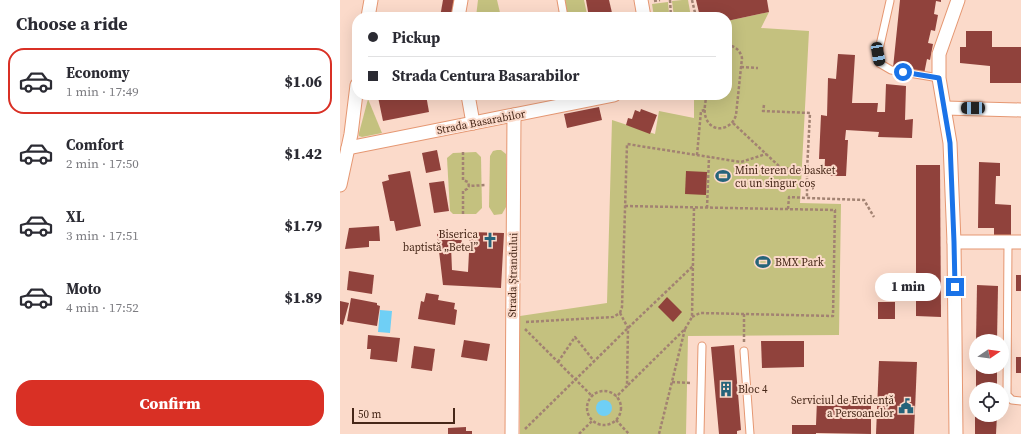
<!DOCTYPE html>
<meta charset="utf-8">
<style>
body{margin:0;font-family:"Source Serif 4",serif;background:#f7f7f7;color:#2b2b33;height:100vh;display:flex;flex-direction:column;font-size:15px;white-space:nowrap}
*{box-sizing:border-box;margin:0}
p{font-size:13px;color:#7c7c81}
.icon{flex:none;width:22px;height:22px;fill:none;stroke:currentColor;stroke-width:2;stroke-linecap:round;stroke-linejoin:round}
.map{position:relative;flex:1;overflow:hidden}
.details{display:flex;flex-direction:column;background:#fff;width:340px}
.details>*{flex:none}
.guide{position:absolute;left:12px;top:12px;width:380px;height:88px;border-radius:16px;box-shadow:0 4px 16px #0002;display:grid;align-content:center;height:88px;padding:0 16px;background:#fff}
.needle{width:26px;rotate:77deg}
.tools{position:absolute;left:629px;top:334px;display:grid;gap:8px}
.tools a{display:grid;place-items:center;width:40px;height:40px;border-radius:50%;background:#fff;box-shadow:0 4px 16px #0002;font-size:20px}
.scale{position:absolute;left:12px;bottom:10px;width:103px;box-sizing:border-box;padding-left:4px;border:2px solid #462718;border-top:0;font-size:11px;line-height:14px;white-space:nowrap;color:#462718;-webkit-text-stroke:3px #fbdaca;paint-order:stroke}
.end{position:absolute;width:18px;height:18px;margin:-9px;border:5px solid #1a73e8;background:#fff;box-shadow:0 0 0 2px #fff}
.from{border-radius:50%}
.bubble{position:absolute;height:28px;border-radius:14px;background:#fff;box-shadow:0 4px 16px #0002;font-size:13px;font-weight:800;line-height:28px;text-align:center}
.car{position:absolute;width:12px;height:24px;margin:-12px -6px;border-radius:5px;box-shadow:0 0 3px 1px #0007;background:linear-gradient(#222 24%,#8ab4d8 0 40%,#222 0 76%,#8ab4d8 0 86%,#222 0)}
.guide b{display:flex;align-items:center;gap:14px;height:38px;font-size:15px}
.guide b+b{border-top:1px solid #e1e1e2}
.guide i{width:10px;height:10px;background:#2b2b33}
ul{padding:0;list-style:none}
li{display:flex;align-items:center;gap:12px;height:66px;margin:0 8px 6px;padding:0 8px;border:2px solid transparent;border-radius:16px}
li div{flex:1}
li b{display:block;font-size:15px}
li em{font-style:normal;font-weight:800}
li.active{border-color:#d93025}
li>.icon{width:36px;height:36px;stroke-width:1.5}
h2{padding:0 16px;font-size:18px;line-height:48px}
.primary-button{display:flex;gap:8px;margin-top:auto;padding:8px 16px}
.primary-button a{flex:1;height:46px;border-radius:16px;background:#d93025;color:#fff;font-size:16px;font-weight:800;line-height:46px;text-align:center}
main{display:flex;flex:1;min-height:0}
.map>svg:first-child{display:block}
.green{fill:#c4c17f}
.water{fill:#6fcff5}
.building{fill:#90423c}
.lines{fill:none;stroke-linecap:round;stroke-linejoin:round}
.lane-casing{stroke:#e59772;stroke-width:9}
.street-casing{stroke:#e59772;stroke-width:15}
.path{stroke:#a28272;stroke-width:2.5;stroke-dasharray:3 2;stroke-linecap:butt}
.lane{stroke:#fff;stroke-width:7}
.street{stroke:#fff;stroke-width:13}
.route{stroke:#1a73e8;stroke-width:5}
.labels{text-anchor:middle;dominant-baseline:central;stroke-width:4;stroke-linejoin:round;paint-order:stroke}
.street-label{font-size:11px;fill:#462718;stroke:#fbdaca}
.poi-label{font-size:11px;fill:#462718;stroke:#fbdaca;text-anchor:start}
</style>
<main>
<section class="details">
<h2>Choose a ride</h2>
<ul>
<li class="active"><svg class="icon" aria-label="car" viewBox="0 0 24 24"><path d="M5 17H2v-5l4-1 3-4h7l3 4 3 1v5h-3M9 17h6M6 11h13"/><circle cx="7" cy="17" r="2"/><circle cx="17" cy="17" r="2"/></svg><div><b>Economy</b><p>1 min · 17:49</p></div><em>$1.06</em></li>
<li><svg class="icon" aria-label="car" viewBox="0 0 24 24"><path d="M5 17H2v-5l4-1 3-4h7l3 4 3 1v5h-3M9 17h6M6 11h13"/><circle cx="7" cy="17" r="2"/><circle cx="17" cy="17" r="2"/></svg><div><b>Comfort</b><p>2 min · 17:50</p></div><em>$1.42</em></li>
<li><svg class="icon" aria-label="car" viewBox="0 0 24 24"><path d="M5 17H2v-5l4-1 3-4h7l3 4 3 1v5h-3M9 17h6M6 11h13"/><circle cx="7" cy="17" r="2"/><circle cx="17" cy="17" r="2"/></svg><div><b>XL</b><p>3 min · 17:51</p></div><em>$1.79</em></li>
<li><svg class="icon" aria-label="car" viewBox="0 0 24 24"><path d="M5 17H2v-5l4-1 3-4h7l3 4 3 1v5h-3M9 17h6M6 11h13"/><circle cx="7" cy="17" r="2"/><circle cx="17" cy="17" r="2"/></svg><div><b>Moto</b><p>4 min · 17:52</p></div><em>$1.89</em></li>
</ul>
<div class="primary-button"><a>Confirm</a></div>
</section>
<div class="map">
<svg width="681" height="434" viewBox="0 0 681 434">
<rect width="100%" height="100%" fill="#fbdaca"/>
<g class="green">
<polygon points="138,0 157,0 161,17 136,17"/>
<polygon points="225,0 244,0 247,14 228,17"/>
<polygon points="342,0 348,0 351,17 334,17 332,1"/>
<polygon points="328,2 329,13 320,15 321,17 314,17 312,4"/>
<polygon points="429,12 421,28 469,31 460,203 501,204 499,335 348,336 346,434 180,434 180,316 267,303 272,120 315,134 319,111 354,118 354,95 387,95 387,21"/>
<polygon points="28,99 42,133 22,137 19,136 19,133"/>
<polygon points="157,150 161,150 166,154 166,207 162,214 154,215 149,207 150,156 153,151"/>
<polygon points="136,152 141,157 142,208 136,214 113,214 110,211 107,158 113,153"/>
</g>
<g class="water">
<polygon points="40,310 52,311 50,333 38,332"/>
<circle cx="264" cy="408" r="8"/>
</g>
<g class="building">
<polygon points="103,0 117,0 114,17 100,17"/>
<polygon points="246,0 269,0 273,17 249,17"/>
<polygon points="356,0 427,0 429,12 387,21 387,17 360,17"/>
<polygon points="560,0 601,0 601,2 596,1 594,14 598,15 595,31 591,30 588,43 593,44 590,60 587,59 584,74 553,68"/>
<polygon points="626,31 652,31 652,47 681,47 681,83 650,83 650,66 620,63 620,47 626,47"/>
<polygon points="498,54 515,55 512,103 538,103 537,112 545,112 546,84 566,86 565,120 573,119 572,138 538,137 539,132 506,130 505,140 508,140 506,176 484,176 485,159 479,159 481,115 487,116 488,78 496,79"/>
<polygon points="49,95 86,95 89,112 43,121 38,97"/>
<polygon points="144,95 156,95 156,96 144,98"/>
<polygon points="259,107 262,120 227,128 224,114"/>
<polygon points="301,109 317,115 310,134 286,125 288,118 292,119 295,110 300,112"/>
<polygon points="97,150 101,170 86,173 82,153"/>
<polygon points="639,162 660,163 660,176 656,176 655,204 671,205 671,235 654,235 654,228 638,228"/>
<polygon points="576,165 600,165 601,317 576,316"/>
<polygon points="70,171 81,226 56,231 54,221 50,221 42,182 49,180 48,175"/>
<polygon points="346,171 367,172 366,195 345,194"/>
<polygon points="104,181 109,211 94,213 89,183"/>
<polygon points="39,226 40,241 29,241 29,247 5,249 9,228"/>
<polygon points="121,231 122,246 111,246 112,270 128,272 130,232 164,233 161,288 103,285 97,234"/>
<polygon points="9,271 34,275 32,294 7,290"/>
<rect x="676" y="275" width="5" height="16"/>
<polygon points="637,285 658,286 657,341 636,341"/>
<polygon points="86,293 99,295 98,300 115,303 114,309 117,310 115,325 78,319 81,301 84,302"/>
<polygon points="327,297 342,312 333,322 318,307"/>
<polygon points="11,298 37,303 37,305 40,306 37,326 7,321"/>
<polygon points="0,301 9,303 3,325 0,324"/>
<rect x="538" y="302" width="17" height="17"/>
<polygon points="28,335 60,338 57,362 30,359 31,349 27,349"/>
<polygon points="124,340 150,344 147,361 121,357"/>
<polygon points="421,341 464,341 464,367 422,368"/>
<polygon points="394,345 401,430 397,431 397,434 379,434 371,347"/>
<polygon points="74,346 95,349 92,371 71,368"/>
<rect x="676" y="357" width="5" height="16"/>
<polygon points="539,361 577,362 574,434 536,434"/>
<rect x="636" y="367" width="21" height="22"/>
<polygon points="477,400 531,401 531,434 476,433 476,434 452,434 452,425 476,425"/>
<polygon points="635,415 657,415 656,434 635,434"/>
<polygon points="126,427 126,431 132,431 132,434 108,434 108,428"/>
</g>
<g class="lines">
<g class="lane-casing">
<g id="lane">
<polyline points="221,0 224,17"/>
<polyline points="550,1 538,54 539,63 551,70 599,78"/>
<polyline points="668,242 667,395 672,400 681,401"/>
<polyline points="404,351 410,434"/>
<polyline points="360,434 362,346"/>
</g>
</g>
<g class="street-casing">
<g id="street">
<polyline points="301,0 304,17"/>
<polyline points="28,17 31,0"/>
<polyline points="118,17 121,0"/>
<polyline points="128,95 133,123"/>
<polyline points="605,108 681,110"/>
<polyline points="8,148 274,95"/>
<polyline points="0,185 11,134 17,85"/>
<polyline points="614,242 681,242"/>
<polyline points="172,434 174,115"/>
<polyline points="616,434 614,242 610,143 599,78 599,54 618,0"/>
</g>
</g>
<g class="path">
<polyline points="330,0 331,17"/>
<polyline points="352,0 356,17"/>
<polyline points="314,1 320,0"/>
<polyline points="401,67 418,68"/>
<path d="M366 95C366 102 363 111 366 118 372 134 392 130 396 115L402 58C400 50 395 46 387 45"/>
<polyline points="424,105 423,111 470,113 467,170"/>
<polyline points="393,123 441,168 467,170 467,198 524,200 534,217"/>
<polyline points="123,152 123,180 128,182 129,186 146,185"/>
<polyline points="357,155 361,111 365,110"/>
<polyline points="285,206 495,210 493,316 360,313 352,317"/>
<polyline points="367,208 369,157"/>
<polyline points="448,209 449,197 467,198"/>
<polyline points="123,214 123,191 127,189 129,186"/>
<polyline points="280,313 282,307 287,144 401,162 426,154"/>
<polyline points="404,314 404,342"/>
<polyline points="186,322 273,317 280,313 288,328 287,386 276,397"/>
<polyline points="185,329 252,396"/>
<polyline points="345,329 352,317 354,207"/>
<polyline points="218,362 235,337 254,361"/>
<polyline points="332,382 352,383"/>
<polyline points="288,385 345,329 319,434"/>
<circle cx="264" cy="408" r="17"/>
<polyline points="276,420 289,434"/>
<polyline points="185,429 288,328 353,266"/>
<polyline points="239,434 252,421"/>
</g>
<use href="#lane" class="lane"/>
<use href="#street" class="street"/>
</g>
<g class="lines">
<polyline class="route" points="563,72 599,78 610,143 614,242 615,287"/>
</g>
<defs>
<g id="stadium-bare" transform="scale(1.2)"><path d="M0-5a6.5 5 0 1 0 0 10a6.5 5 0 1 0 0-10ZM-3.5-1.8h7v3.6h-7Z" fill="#26637a" stroke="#fbdaca" stroke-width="2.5" paint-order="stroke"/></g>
<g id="church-bare" transform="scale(1.2)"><path d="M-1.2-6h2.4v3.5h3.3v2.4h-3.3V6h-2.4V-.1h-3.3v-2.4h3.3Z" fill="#26637a" stroke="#fbdaca" stroke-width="2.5" paint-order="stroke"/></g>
<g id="building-bare" transform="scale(1.2)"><path d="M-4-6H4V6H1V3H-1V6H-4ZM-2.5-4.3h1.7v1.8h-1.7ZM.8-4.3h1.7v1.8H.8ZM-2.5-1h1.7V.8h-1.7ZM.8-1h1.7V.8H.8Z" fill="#26637a" stroke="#fbdaca" stroke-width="2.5" paint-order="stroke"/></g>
<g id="civic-bare" transform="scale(1.2)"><path d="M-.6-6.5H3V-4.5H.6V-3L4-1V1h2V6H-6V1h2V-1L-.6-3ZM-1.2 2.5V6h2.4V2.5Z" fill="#26637a" stroke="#fbdaca" stroke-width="2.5" paint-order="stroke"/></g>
</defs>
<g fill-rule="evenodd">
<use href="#stadium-bare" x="383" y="176"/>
<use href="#church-bare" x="150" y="240"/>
<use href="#stadium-bare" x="423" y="262"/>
<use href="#building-bare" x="386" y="389"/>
<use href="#civic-bare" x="566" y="406"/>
</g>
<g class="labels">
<g class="street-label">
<text transform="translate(141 122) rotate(-11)">Strada Basarabilor</text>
<text transform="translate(173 275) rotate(-89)">Strada Ștrandului</text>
</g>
<g class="poi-label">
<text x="395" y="170">Mini teren de basket<tspan x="395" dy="13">cu un singur coș</tspan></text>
<text x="138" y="234" text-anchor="end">Biserica<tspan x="138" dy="13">baptistă „Betel”</tspan></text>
<text x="435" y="262">BMX Park</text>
<text x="398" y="389">Bloc 4</text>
<text x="554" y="400" text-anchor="end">Serviciul de Evidență<tspan x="554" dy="13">a Persoanelor</tspan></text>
</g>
</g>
</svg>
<div class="tools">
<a><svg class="needle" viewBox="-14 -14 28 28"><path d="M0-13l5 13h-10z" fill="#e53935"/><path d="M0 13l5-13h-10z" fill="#7c7c81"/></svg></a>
<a><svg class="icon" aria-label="locate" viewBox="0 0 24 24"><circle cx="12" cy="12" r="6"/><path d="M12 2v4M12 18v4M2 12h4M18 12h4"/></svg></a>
</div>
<div class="scale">50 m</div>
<i class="end from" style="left:563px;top:72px"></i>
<i class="end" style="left:615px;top:287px"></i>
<div class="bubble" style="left:535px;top:273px;width:66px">1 min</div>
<i class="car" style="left:538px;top:54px;rotate:170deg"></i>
<i class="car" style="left:633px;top:108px;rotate:270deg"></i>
<div class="guide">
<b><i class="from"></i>Pickup</b>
<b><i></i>Strada Centura Basarabilor</b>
</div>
</div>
</main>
